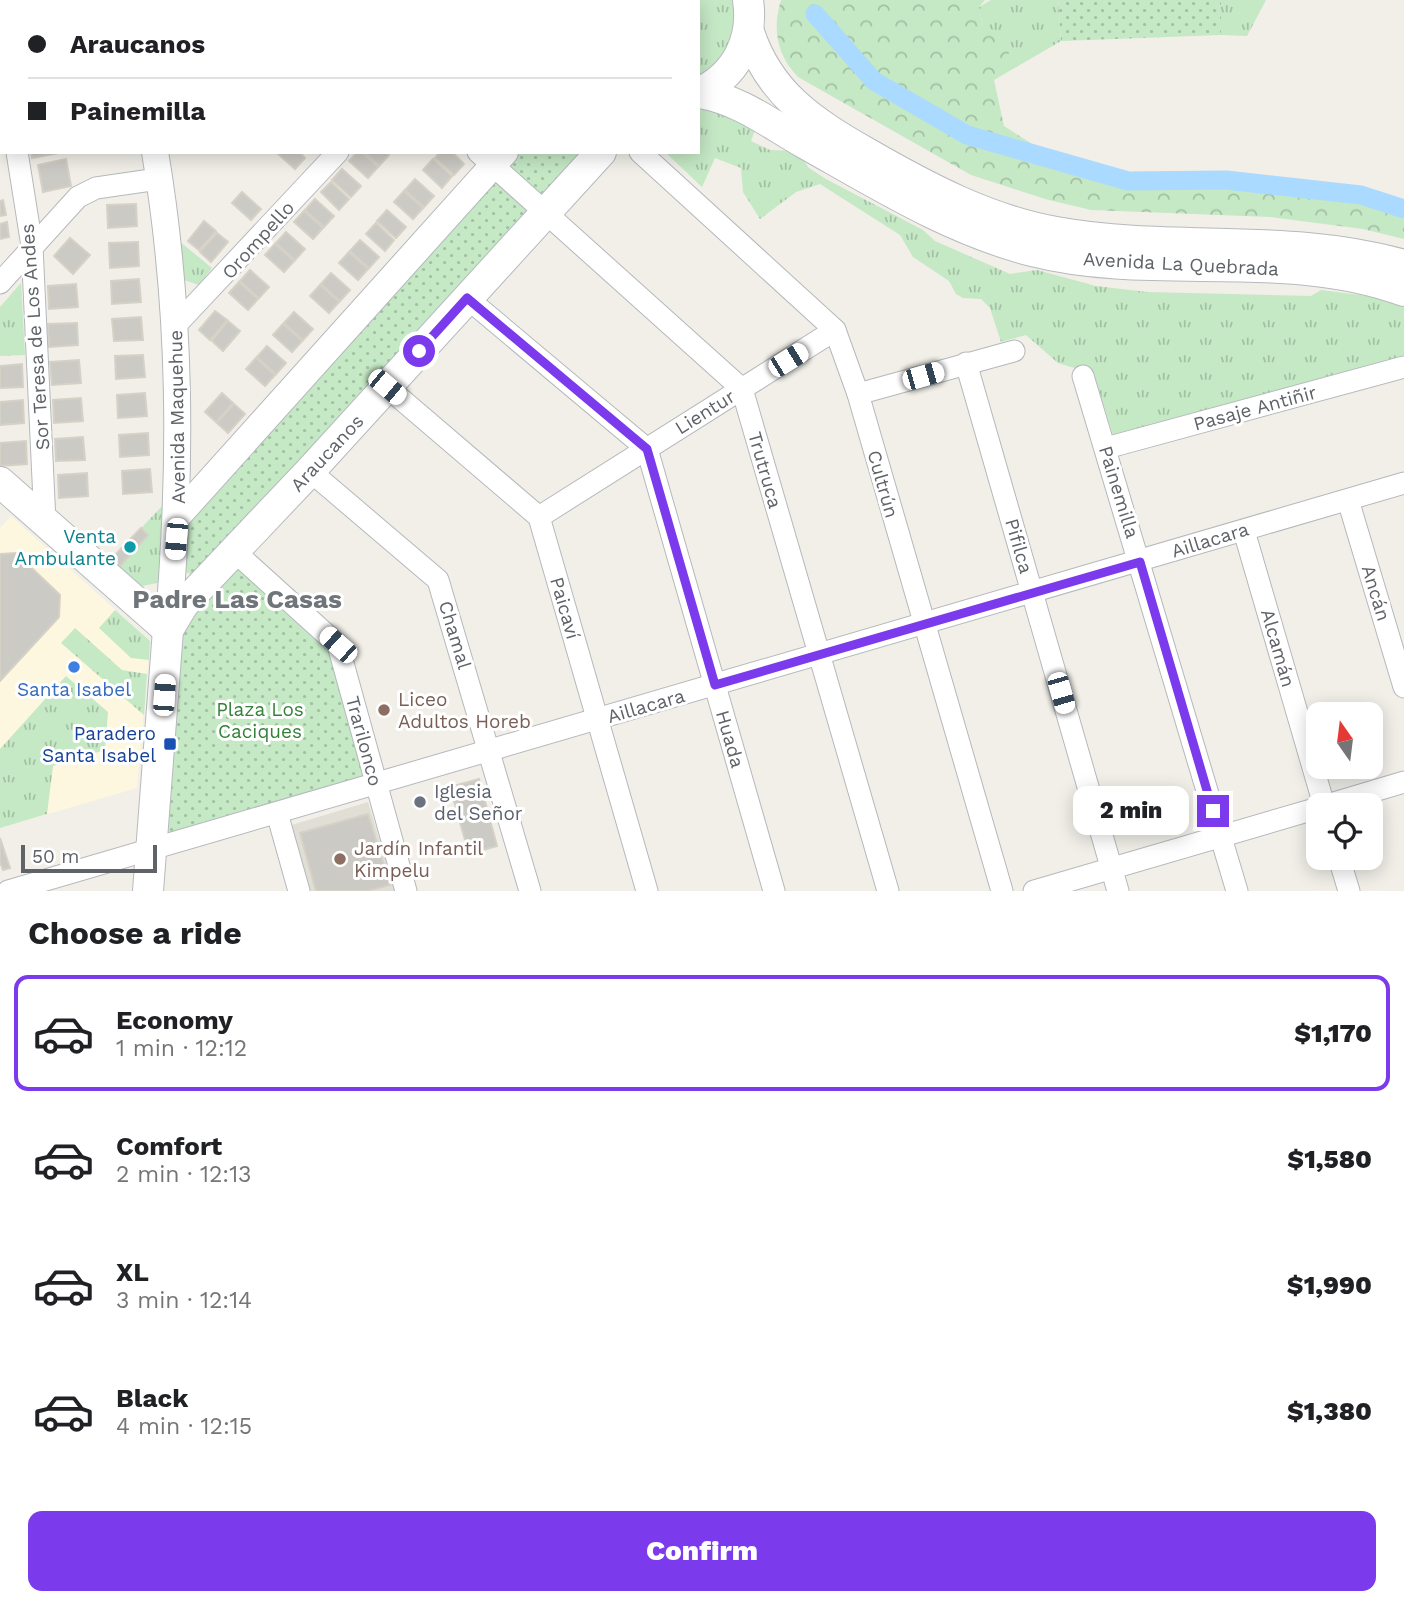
<!DOCTYPE html>
<meta charset="utf-8">
<style>
body{margin:0;font-family:"Work Sans",sans-serif;background:#f2f2f2;color:#202124;height:100vh;display:flex;flex-direction:column;font-size:26px;white-space:nowrap}
*{box-sizing:border-box;margin:0}
p{font-size:23px;color:#757577}
.icon{flex:none;width:38px;height:38px;fill:none;stroke:currentColor;stroke-width:2;stroke-linecap:round;stroke-linejoin:round}
.map{position:relative;height:891px;overflow:hidden}
.drawer{display:flex;flex-direction:column;background:#fff;flex:1}
.drawer>*{flex:none}
.top-card{position:absolute;left:0px;top:0px;width:700px;height:154px;box-shadow:0 4px 18px #0003;display:grid;align-content:center;height:154px;padding:0 28px;background:#fff}
.needle{width:46px;rotate:346deg}
.tools{position:absolute;left:1306px;top:702px;display:grid;gap:14px}
.tools a{display:grid;place-items:center;width:77px;height:77px;border-radius:14px;background:#fff;box-shadow:0 4px 18px #0003;font-size:35px}
.scale{position:absolute;left:21px;bottom:18px;width:136px;box-sizing:border-box;padding-left:7px;border:4px solid #5f6368;border-top:0;font-size:19px;line-height:24px;white-space:nowrap;color:#5f6368;-webkit-text-stroke:5px #fff;paint-order:stroke}
.end{position:absolute;width:32px;height:32px;margin:-16px;border:9px solid #7c3aed;background:#fff;box-shadow:0 0 0 4px #fff}
.from{border-radius:50%}
.bubble{position:absolute;height:49px;border-radius:14px;background:#fff;box-shadow:0 4px 18px #0003;font-size:23px;font-weight:800;line-height:49px;text-align:center}
.car{position:absolute;width:21px;height:42px;margin:-21px -10px;border-radius:9px;box-shadow:0 0 5px 2px #0007;background:linear-gradient(#fff 24%,#345 0 40%,#fff 0 76%,#345 0 86%,#fff 0)}
.top-card b{display:flex;align-items:center;gap:24px;height:66px;font-size:26px}
.top-card b+b{border-top:2px solid #e0e0e0}
.top-card i{width:18px;height:18px;background:#202124}
ul{padding:0;list-style:none}
li{display:flex;align-items:center;gap:21px;height:116px;margin:0 14px 10px;padding:0 14px;border:4px solid transparent;border-radius:14px}
li div{flex:1}
li b{display:block;font-size:26px}
li em{font-style:normal;font-weight:800}
li.selected{border-color:#7c3aed}
li>.icon{width:63px;height:63px;stroke-width:1.5}
h2{padding:0 28px;font-size:32px;line-height:84px}
.button{display:flex;gap:14px;margin-top:auto;padding:14px 28px}
.button a{flex:1;height:80px;border-radius:14px;background:#7c3aed;color:#fff;font-size:28px;font-weight:800;line-height:80px;text-align:center}
.map>svg:first-child{display:block}
.commercial{fill:#fef7e0}
.education{fill:#e1ded6}
.grass{fill:url(#grass-tufts)}
.forest{fill:url(#forest-crowns)}
.park{fill:url(#park-dots)}
.lines{fill:none;stroke-linecap:round;stroke-linejoin:round}
.canal{stroke:#aadaff;stroke-width:19}
.building{fill:#cccac5;stroke:#d6d1c6;stroke-width:2}
.minor-casing{stroke:#b5b8bc;stroke-width:23}
.tertiary-casing{stroke:#b5b8bc;stroke-width:28}
.secondary-casing{stroke:#b6babf;stroke-width:32}
.minor{stroke:#fff;stroke-width:21}
.tertiary{stroke:#fff;stroke-width:26}
.secondary{stroke:#fff;stroke-width:30}
.route{stroke:#7c3aed;stroke-width:9}
.culture-dot{fill:#0f9aa8;stroke:#fff;stroke-width:2.5}
.shop-dot{fill:#3f7fe0;stroke:#fff;stroke-width:2.5}
.education-dot{fill:#8d6e63;stroke:#fff;stroke-width:2.5}
.transit-dot{fill:#1a4fb4;stroke:#fff;stroke-width:2.5}
.worship-dot{fill:#6b7280;stroke:#fff;stroke-width:2.5}
.labels{text-anchor:middle;dominant-baseline:central;stroke-width:6;stroke-linejoin:round;paint-order:stroke}
.street-label{font-size:19px;fill:#5f6368;stroke:#fff}
.culture-label{font-size:19px;fill:#0d838f;stroke:#fff;text-anchor:end}
.shop-label{font-size:19px;fill:#366cbe;stroke:#fff}
.education-label{font-size:19px;fill:#785e54;stroke:#fff;text-anchor:start}
.park-label{font-size:19px;fill:#348238;stroke:#fff}
.transit-label{font-size:19px;fill:#164399;stroke:#fff;text-anchor:end}
.worship-label{font-size:19px;fill:#5b616d;stroke:#fff;text-anchor:start}
.district-label{font-size:26px;font-weight:bold;fill:#70757a;stroke:#fff}
</style>
<div class="map">
<svg width="1404" height="891" viewBox="0 0 1404 891">
<defs>
<pattern id="grass-tufts" width="24" height="20" patternUnits="userSpaceOnUse" patternTransform="scale(1.75)"><rect width="24" height="20" fill="#c5e8c5"/><path d="M3 7l-1-3M5 7V3M7 7l1-3M15 17l-1-3M17 17v-4M19 17l1-3" fill="none" stroke="#a3c0a4"/></pattern>
<pattern id="forest-crowns" width="20" height="18" patternUnits="userSpaceOnUse" patternTransform="scale(1.75)"><rect width="20" height="18" fill="#c5e8c5"/><path d="M2 6a3 3 0 1 1 6 0M12 15a3 3 0 1 1 6 0" fill="none" stroke="#a3c0a4"/></pattern>
<pattern id="park-dots" width="8" height="8" patternUnits="userSpaceOnUse" patternTransform="scale(1.75)"><rect width="8" height="8" fill="#c5e8c5"/><path d="M2 2h.1M6 6h.1" fill="none" stroke="#a3c0a4" stroke-width="1.8" stroke-linecap="round"/></pattern>
</defs>
<rect width="100%" height="100%" fill="#f1efe8"/>
<polygon class="commercial" points="11,516 150,641 137,788 0,828 0,528"/>
<polygon class="education" points="368,802 395,891 304,891 285,827"/>
<g class="grass">
<polygon points="597,0 740,0 740,37 698,85 698,2"/>
<polygon points="991,0 1058,0 1061,41 994,80 979,7"/>
<polygon points="1221,0 1266,0 1247,36 1221,35"/>
<polygon points="706,104 758,122 751,141 770,150 797,151 809,168 826,179 923,230 935,241 1010,274 1037,270 1096,286 1147,292 1311,296 1321,290 1399,300 1404,302 1404,356 1113,435 1094,374 1058,363 1026,335 1001,342 990,308 981,299 963,298 956,294 949,281 913,257 900,235 820,184 796,192 760,219 743,192 741,168 715,158 702,187 665,152 698,152 698,113"/>
<polygon points="179,241 212,268 199,285 184,280"/>
<polygon points="21,283 25,355 0,356 0,307"/>
<polygon points="164,504 161,582 142,586 111,560"/>
<polygon points="115,610 150,641 149,660 131,658 99,628"/>
<polygon points="75,628 122,670 147,674 144,715 61,643"/>
<polygon points="66,676 108,712 105,750 53,766 47,814 0,828 0,749"/>
</g>
<path class="forest" d="M781 0H985L979 7 983 26 1001 33 1009 53 994 80 1004 126 1068 167 1128 181 1226 180 1361 195 1404 209V239L1363 229 1270 217 1091 210 1045 199 971 175 798 77C777 55 772 29 781 0Z"/>
<g class="park">
<polygon points="1058,0 1221,0 1221,35 1061,41"/>
<polygon points="521,152 583,152 197,577 178,569 186,517"/>
<polygon points="234,564 328,649 365,777 165,835 180,628"/>
</g>
<g class="lines">
<polyline class="canal" points="815,14 874,81 967,135 1128,181 1226,180 1361,195 1404,209"/>
</g>
<g class="building">
<polygon points="66,0 95,0 96,2 66,2"/>
<polygon points="31,152 59,152 59,153 32,158"/>
<polygon points="276,152 299,152 305,158 295,169"/>
<polygon points="357,152 362,152 378,167 368,178 349,161"/>
<polygon points="364,152 386,152 389,155 379,166"/>
<polygon points="440,152 452,152 464,164 454,175 435,158"/>
<polygon points="66,159 71,186 43,192 38,165"/>
<polygon points="433,159 452,176 442,188 423,170"/>
<polygon points="342,169 361,186 351,197 332,180"/>
<polygon points="415,179 434,196 424,207 405,190"/>
<polygon points="331,182 349,199 339,210 321,192"/>
<polygon points="404,191 423,208 413,219 394,202"/>
<polygon points="242,192 261,209 251,220 232,203"/>
<polygon points="315,199 334,216 324,227 305,210"/>
<polygon points="3,200 6,215 0,216 0,201"/>
<polygon points="136,204 137,226 108,228 107,205"/>
<polygon points="387,210 406,227 396,238 377,221"/>
<polygon points="304,211 323,228 313,239 294,222"/>
<polygon points="204,221 216,231 199,250 188,241"/>
<polygon points="7,222 9,237 0,239 0,224"/>
<polygon points="376,223 394,240 385,251 366,234"/>
<polygon points="286,232 305,249 295,260 276,243"/>
<polygon points="217,233 228,242 211,262 200,252"/>
<polygon points="70,238 90,255 73,274 54,256"/>
<polygon points="360,240 379,257 369,268 350,251"/>
<polygon points="138,242 139,266 110,268 109,243"/>
<polygon points="275,244 294,261 284,272 265,255"/>
<polygon points="349,252 368,269 358,280 339,263"/>
<polygon points="250,270 269,287 259,298 240,281"/>
<polygon points="331,273 350,290 340,301 321,284"/>
<polygon points="139,279 141,302 112,304 111,281"/>
<polygon points="239,282 258,299 248,310 229,293"/>
<polygon points="76,284 78,307 49,309 48,286"/>
<polygon points="320,285 339,302 329,313 310,296"/>
<polygon points="215,311 227,320 210,340 199,330"/>
<polygon points="294,312 313,329 303,340 284,323"/>
<polygon points="141,317 143,340 114,341 112,319"/>
<polygon points="228,321 240,331 223,351 212,341"/>
<polygon points="77,323 78,345 49,347 48,324"/>
<polygon points="283,324 302,341 292,352 273,335"/>
<polygon points="267,346 286,363 276,374 257,357"/>
<polygon points="143,355 145,377 116,379 115,356"/>
<polygon points="256,358 275,375 265,386 246,369"/>
<polygon points="79,360 81,383 52,385 50,362"/>
<polygon points="22,364 23,387 0,388 0,366"/>
<polygon points="145,393 147,416 118,418 117,395"/>
<polygon points="222,393 233,403 216,422 205,412"/>
<polygon points="81,398 83,421 54,423 53,400"/>
<polygon points="23,400 24,423 0,425 0,402"/>
<polygon points="234,404 245,414 228,433 217,423"/>
<polygon points="148,433 149,455 120,457 119,435"/>
<polygon points="83,437 85,460 56,461 55,439"/>
<polygon points="26,441 27,464 0,466 0,443"/>
<polygon points="150,469 152,492 123,494 122,471"/>
<polygon points="87,473 88,496 59,498 58,475"/>
<polygon points="141,528 148,535 120,566 112,558"/>
<polygon points="16,553 60,595 59,617 0,681 0,554"/>
<polygon points="479,779 497,846 469,854 450,787"/>
<polygon points="368,814 390,885 367,891 316,891 300,833"/>
<polygon points="0,838 10,868 3,870 0,862"/>
</g>
<g class="lines">
<g class="minor-casing">
<g id="minor">
<polyline points="310,0 312,2"/>
<polyline points="139,2 141,0"/>
<polyline points="475,2 476,0"/>
<polyline points="0,55 2,61"/>
<polyline points="17,152 32,246 45,522"/>
<polyline points="478,152 742,389 888,891"/>
<polyline points="640,152 835,330 858,394 1002,891"/>
<polyline points="0,283 78,197 96,188 158,179"/>
<polyline points="467,298 647,449 774,891"/>
<polyline points="176,325 338,152"/>
<polyline points="966,363 1118,891"/>
<polyline points="1083,376 1237,891"/>
<polyline points="387,387 539,517 647,891"/>
<polyline points="858,394 1014,351"/>
<polyline points="1106,448 1404,367"/>
<polyline points="310,471 438,580 530,891"/>
<polyline points="1348,500 1404,687"/>
<polyline points="539,517 835,330"/>
<polyline points="1244,531 1324,805"/>
<polyline points="234,551 338,645 406,891"/>
<polyline points="1327,805 1404,782"/>
<polyline points="277,813 299,891"/>
<polyline points="1339,858 1349,891"/>
<polyline points="8,891 1404,483"/>
<polyline points="1034,891 1318,808"/>
</g>
</g>
<g class="tertiary-casing">
<g id="tertiary">
<polyline points="125,0 126,2"/>
<path d="M155 152C182 313 182 468 168 630"/>
<polyline points="178,516 505,152"/>
</g>
</g>
<g class="secondary-casing">
<g id="secondary">
<polyline points="588,2 588,0"/>
<path d="M749 32C769 94 813 122 867 153 926 187 988 220 1056 232 1172 253 1290 232 1404 265"/>
<path d="M698 93C736 76 754 40 748 0"/>
<path d="M700 93C740 100 769 123 804 143 877 184 950 230 1032 251 1154 282 1285 247 1404 291"/>
<polyline points="0,482 168,630"/>
<polyline points="148,891 168,630 183,605 310,471 601,152"/>
</g>
</g>
<use href="#minor" class="minor"/>
<use href="#tertiary" class="tertiary"/>
<use href="#secondary" class="secondary"/>
</g>
<g class="lines">
<polyline class="route" points="419,351 467,298 647,449 715,685 1140,562 1213,811"/>
</g>
<circle class="culture-dot" cx="130" cy="547" r="7"/>
<circle class="shop-dot" cx="74" cy="667" r="7"/>
<g class="education-dot">
<circle cx="384" cy="710" r="7"/>
<circle cx="340" cy="859" r="7"/>
</g>
<rect class="transit-dot" x="163" y="737" width="14" height="14" rx="3.5"/>
<circle class="worship-dot" cx="420" cy="802" r="7"/>
<g class="labels">
<g class="street-label">
<text transform="translate(258 240) rotate(-48)">Orompello</text>
<text transform="translate(1181 264) rotate(3)">Avenida La Quebrada</text>
<text transform="translate(35 337) rotate(-94)">Sor Teresa de Los Andes</text>
<text transform="translate(1255 408) rotate(-15)">Pasaje Antiñir</text>
<text transform="translate(705 412) rotate(-32)">Lientur</text>
<text transform="translate(177 417) rotate(-91)">Avenida Maquehue</text>
<text transform="translate(327 453) rotate(-47)">Araucanos</text>
<text transform="translate(765 470) rotate(74)">Trutruca</text>
<text transform="translate(883 484) rotate(74)">Cultrún</text>
<text transform="translate(1119 492) rotate(73)">Painemilla</text>
<text transform="translate(1210 540) rotate(-17)">Aillacara</text>
<text transform="translate(1019 546) rotate(74)">Pifilca</text>
<text transform="translate(1376 593) rotate(73)">Ancán</text>
<text transform="translate(565 608) rotate(74)">Paicaví</text>
<text transform="translate(455 635) rotate(73)">Chamal</text>
<text transform="translate(1278 648) rotate(74)">Alcamán</text>
<text transform="translate(646 706) rotate(-16)">Aillacara</text>
<text transform="translate(730 739) rotate(74)">Huada</text>
<text transform="translate(364 741) rotate(75)">Trarilonco</text>
</g>
<g class="culture-label">
<text x="116" y="536">Venta<tspan x="116" dy="22">Ambulante</tspan></text>
</g>
<g class="shop-label">
<text x="74" y="689">Santa Isabel</text>
</g>
<g class="education-label">
<text x="398" y="699">Liceo<tspan x="398" dy="22">Adultos Horeb</tspan></text>
<text x="354" y="848">Jardín Infantil<tspan x="354" dy="22">Kimpelu</tspan></text>
</g>
<g class="park-label">
<text x="260" y="709">Plaza Los<tspan x="260" dy="22">Caciques</tspan></text>
</g>
<g class="transit-label">
<text x="156" y="733">Paradero<tspan x="156" dy="22">Santa Isabel</tspan></text>
</g>
<g class="worship-label">
<text x="434" y="791">Iglesia<tspan x="434" dy="22">del Señor</tspan></text>
</g>
<g class="district-label">
<text x="237" y="599">Padre Las Casas</text>
</g>
</g>
</svg>
<div class="tools">
<a><svg class="needle" viewBox="-14 -14 28 28"><path d="M0-13l5 13h-10z" fill="#e53935"/><path d="M0 13l5-13h-10z" fill="#757577"/></svg></a>
<a><svg class="icon" aria-label="locate" viewBox="0 0 24 24"><circle cx="12" cy="12" r="6"/><path d="M12 2v4M12 18v4M2 12h4M18 12h4"/></svg></a>
</div>
<div class="scale">50 m</div>
<i class="end from" style="left:419px;top:351px"></i>
<i class="end" style="left:1213px;top:811px"></i>
<div class="bubble" style="left:1073px;top:786px;width:116px">2 min</div>
<i class="car" style="left:788px;top:360px;rotate:58deg"></i>
<i class="car" style="left:923px;top:376px;rotate:74deg"></i>
<i class="car" style="left:387px;top:387px;rotate:130deg"></i>
<i class="car" style="left:176px;top:539px;rotate:185deg"></i>
<i class="car" style="left:338px;top:645px;rotate:312deg"></i>
<i class="car" style="left:1061px;top:693px;rotate:164deg"></i>
<i class="car" style="left:164px;top:695px;rotate:4deg"></i>
<div class="top-card">
<b><i class="from"></i>Araucanos</b>
<b><i></i>Painemilla</b>
</div>
</div>
<section class="drawer">
<h2>Choose a ride</h2>
<ul>
<li class="selected"><svg class="icon" aria-label="car" viewBox="0 0 24 24"><path d="M5 17H2v-5l4-1 3-4h7l3 4 3 1v5h-3M9 17h6M6 11h13"/><circle cx="7" cy="17" r="2"/><circle cx="17" cy="17" r="2"/></svg><div><b>Economy</b><p>1 min · 12:12</p></div><em>$1,170</em></li>
<li><svg class="icon" aria-label="car" viewBox="0 0 24 24"><path d="M5 17H2v-5l4-1 3-4h7l3 4 3 1v5h-3M9 17h6M6 11h13"/><circle cx="7" cy="17" r="2"/><circle cx="17" cy="17" r="2"/></svg><div><b>Comfort</b><p>2 min · 12:13</p></div><em>$1,580</em></li>
<li><svg class="icon" aria-label="car" viewBox="0 0 24 24"><path d="M5 17H2v-5l4-1 3-4h7l3 4 3 1v5h-3M9 17h6M6 11h13"/><circle cx="7" cy="17" r="2"/><circle cx="17" cy="17" r="2"/></svg><div><b>XL</b><p>3 min · 12:14</p></div><em>$1,990</em></li>
<li><svg class="icon" aria-label="car" viewBox="0 0 24 24"><path d="M5 17H2v-5l4-1 3-4h7l3 4 3 1v5h-3M9 17h6M6 11h13"/><circle cx="7" cy="17" r="2"/><circle cx="17" cy="17" r="2"/></svg><div><b>Black</b><p>4 min · 12:15</p></div><em>$1,380</em></li>
</ul>
<div class="button"><a>Confirm</a></div>
</section>
